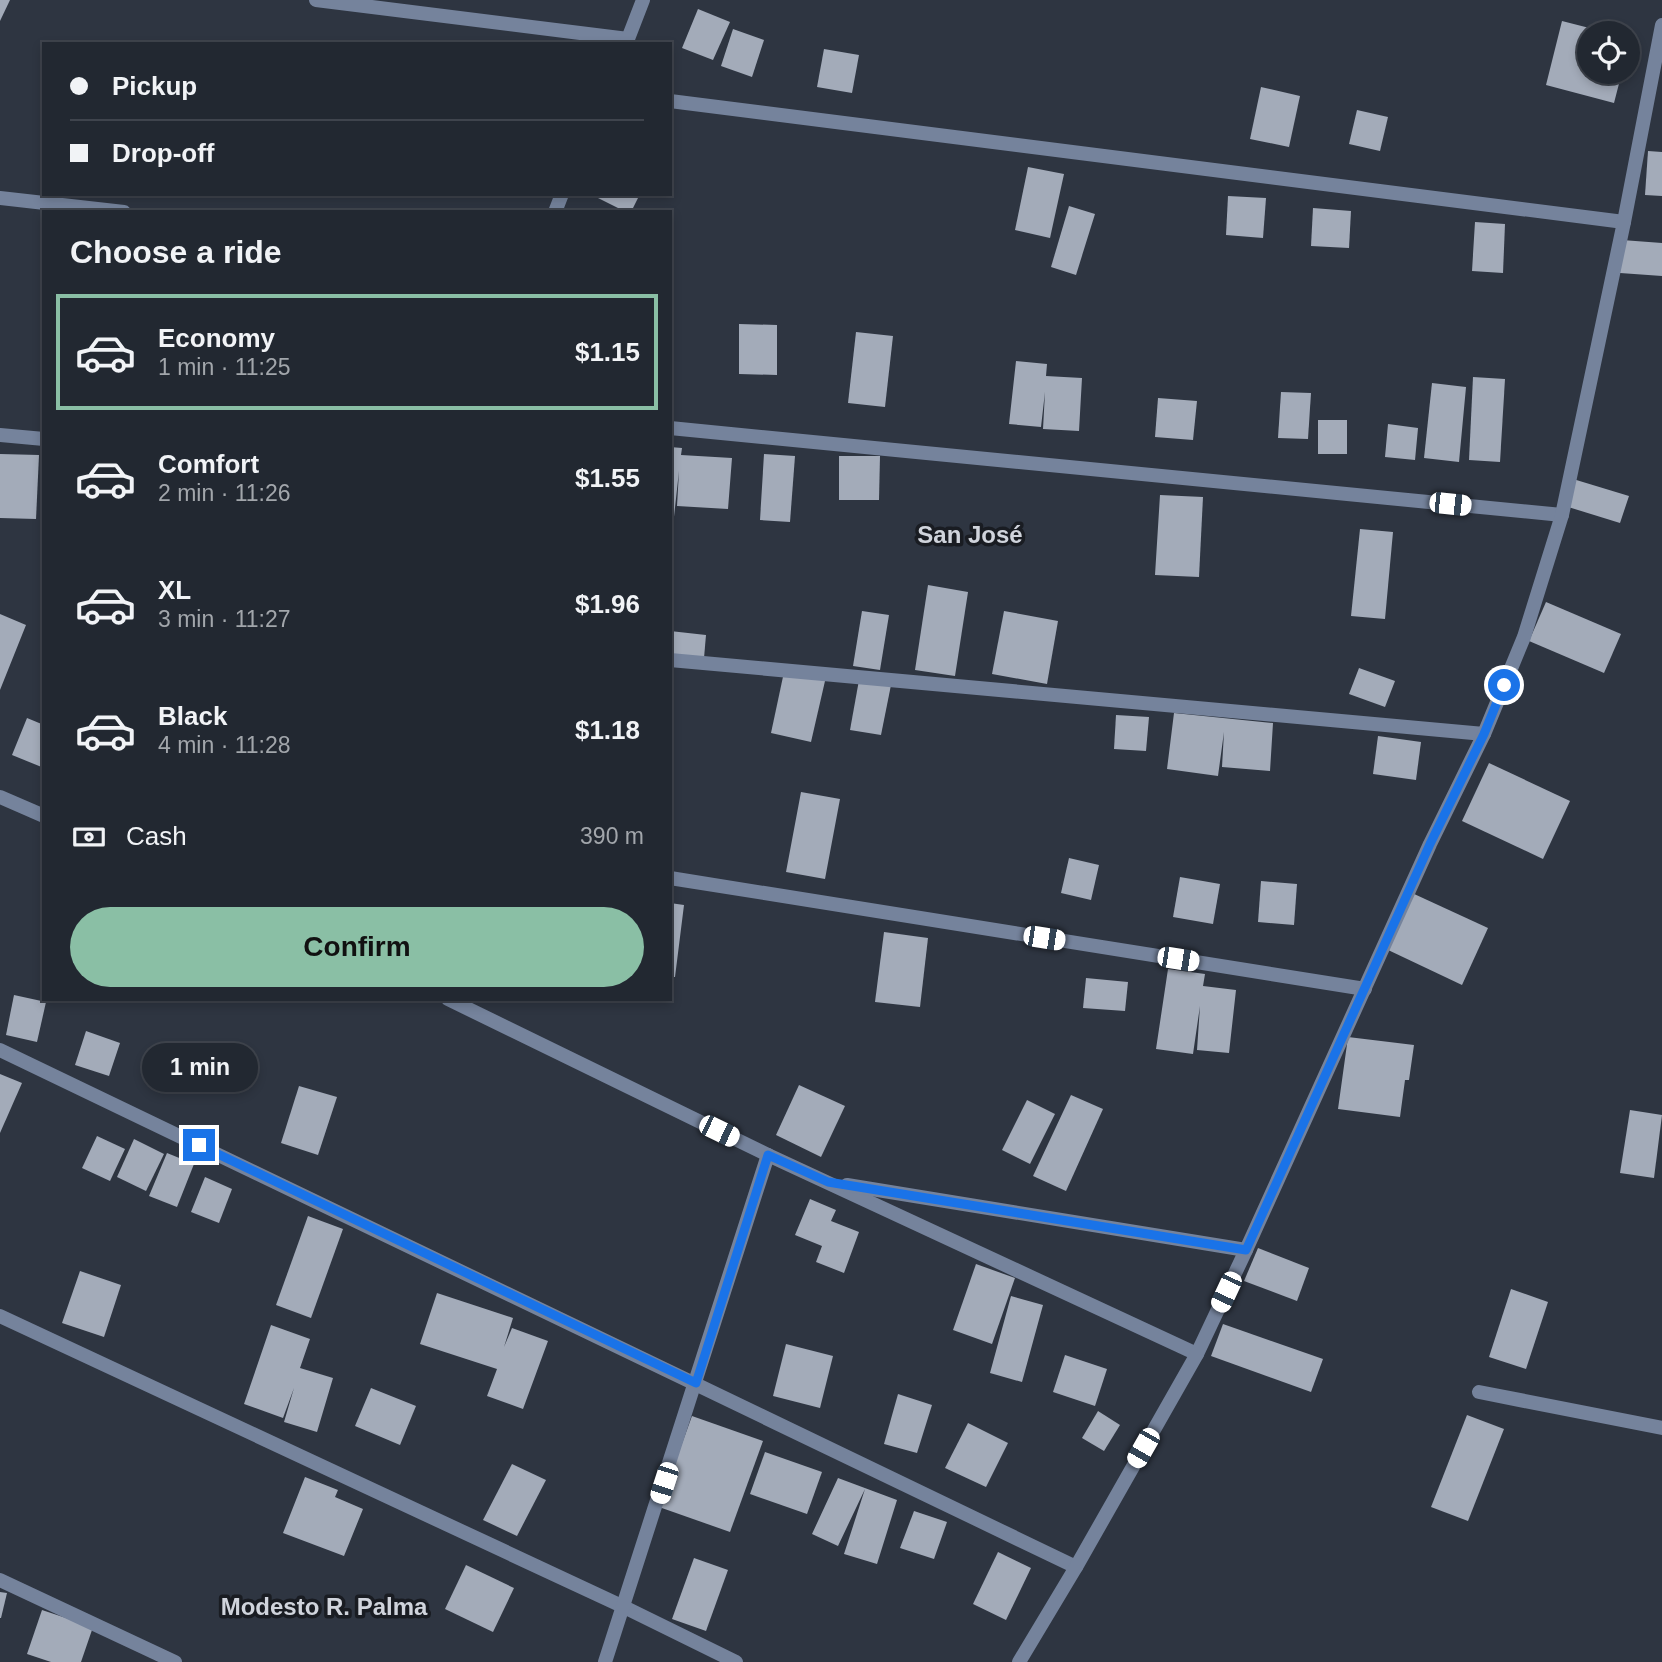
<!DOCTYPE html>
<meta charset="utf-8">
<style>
body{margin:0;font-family:Helvetica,sans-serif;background:#2e343d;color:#f1f3f6;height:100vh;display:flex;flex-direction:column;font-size:26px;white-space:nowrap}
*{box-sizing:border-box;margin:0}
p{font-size:23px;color:#a2a6ab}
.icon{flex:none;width:38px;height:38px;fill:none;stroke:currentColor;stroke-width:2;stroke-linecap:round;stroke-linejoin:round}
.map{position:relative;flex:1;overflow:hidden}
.drawer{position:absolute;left:42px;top:210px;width:630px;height:791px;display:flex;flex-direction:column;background:#222831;border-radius:0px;box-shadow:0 4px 10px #0003,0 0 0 2px #3f444d}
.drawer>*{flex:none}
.banner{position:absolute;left:42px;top:42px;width:630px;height:154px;border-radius:0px;box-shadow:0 4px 10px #0003,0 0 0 2px #3f444d;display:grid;align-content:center;height:154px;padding:0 28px;background:#222831}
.fabs{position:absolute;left:1577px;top:21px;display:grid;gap:14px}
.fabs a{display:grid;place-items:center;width:63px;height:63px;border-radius:50%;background:#222831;box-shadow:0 4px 10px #0003,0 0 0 2px #3f444d;font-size:35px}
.end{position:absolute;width:32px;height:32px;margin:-16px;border:9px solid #1a73e8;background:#fff;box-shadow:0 0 0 4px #fff}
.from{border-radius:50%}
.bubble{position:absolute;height:49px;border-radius:24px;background:#222831;box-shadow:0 4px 10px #0003,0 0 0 2px #3f444d;font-size:23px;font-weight:600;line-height:49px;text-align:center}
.car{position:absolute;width:21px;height:42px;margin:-21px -10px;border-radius:9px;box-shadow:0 0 5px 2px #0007;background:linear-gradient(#fff 24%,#345 0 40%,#fff 0 76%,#345 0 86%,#fff 0)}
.banner b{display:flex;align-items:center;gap:24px;height:66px;font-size:26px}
.banner b+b{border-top:2px solid #3f444d}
.banner i{width:18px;height:18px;background:#f1f3f6}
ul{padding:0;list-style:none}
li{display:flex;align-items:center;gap:21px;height:116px;margin:0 14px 10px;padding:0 14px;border:4px solid transparent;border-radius:0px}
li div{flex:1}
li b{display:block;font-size:26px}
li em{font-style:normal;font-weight:600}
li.on{border-color:#8abfa5}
li>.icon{width:63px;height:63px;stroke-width:1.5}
h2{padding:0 28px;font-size:32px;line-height:84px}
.pay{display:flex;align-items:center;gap:18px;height:77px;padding:0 28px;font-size:26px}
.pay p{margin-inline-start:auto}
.button{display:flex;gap:14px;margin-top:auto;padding:14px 28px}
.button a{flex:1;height:80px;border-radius:42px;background:#8abfa5;color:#111;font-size:28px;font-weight:600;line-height:80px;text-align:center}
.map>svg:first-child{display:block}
.building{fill:#a3abb9}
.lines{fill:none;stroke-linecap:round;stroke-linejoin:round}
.street{stroke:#75839c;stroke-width:14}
.route{stroke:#1a73e8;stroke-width:9}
.labels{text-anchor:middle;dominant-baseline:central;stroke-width:7;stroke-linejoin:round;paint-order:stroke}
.neighbourhood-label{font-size:24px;font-weight:bold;fill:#d0d4dc;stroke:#191c22}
</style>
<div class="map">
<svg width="1662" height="1662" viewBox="0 0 1662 1662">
<rect width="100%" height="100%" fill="#2e3541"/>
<g class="building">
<polygon points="0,0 10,0 0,21"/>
<polygon points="698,9 730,22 713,60 682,48"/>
<polygon points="1562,21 1605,32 1589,33 1589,72 1622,72 1614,103 1546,85"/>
<polygon points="733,29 764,40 752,77 721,66"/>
<polygon points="824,49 859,55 852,93 817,87"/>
<polygon points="1261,87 1300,96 1289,147 1250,139"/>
<polygon points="1357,110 1388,117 1380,151 1349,144"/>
<polygon points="1648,151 1662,152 1662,196 1645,195"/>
<polygon points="1028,167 1064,174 1050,238 1015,230"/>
<polygon points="597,194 640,194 631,212 626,212 596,197"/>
<polygon points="1228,196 1266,198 1263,238 1226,235"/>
<polygon points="1069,206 1095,214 1076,275 1051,267"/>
<polygon points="1313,208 1351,211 1349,248 1311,246"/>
<polygon points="1475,222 1505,224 1503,273 1472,271"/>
<polygon points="1622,240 1662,243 1662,276 1620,273"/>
<polygon points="739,324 777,325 777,375 739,374"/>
<polygon points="856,332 893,336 885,407 848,403"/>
<polygon points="1016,361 1047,364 1046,376 1082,378 1079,431 1043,429 1045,392 1041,427 1009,424"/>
<polygon points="1473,377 1505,379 1500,462 1469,460"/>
<polygon points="1432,383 1466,387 1459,462 1424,458"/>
<polygon points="1281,392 1311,393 1308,439 1278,438"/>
<polygon points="1158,398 1197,401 1193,440 1155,437"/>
<rect x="1318" y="420" width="29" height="34"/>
<polygon points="1388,424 1418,428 1415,460 1385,457"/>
<polygon points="670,447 682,448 681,455 732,458 728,509 677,506 679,471 673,526 670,525"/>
<polygon points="0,454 39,455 36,519 0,518"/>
<polygon points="764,454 795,456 790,522 760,520"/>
<polygon points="839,456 880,456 879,500 839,500"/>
<polygon points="1573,479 1629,496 1620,523 1565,506"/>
<polygon points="1160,495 1203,497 1199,577 1155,575"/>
<polygon points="1360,529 1393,532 1385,619 1351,616"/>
<polygon points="928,585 968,592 955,676 915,670"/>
<polygon points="1546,602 1621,634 1604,673 1529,641"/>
<polygon points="862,611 889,615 880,670 853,666"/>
<polygon points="1004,611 1058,621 1047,684 992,674"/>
<polygon points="0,614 26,625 0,690"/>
<polygon points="670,631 706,635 704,658 670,654"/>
<polygon points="1359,668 1395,681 1385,707 1349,694"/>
<polygon points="784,672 825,681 811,742 771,733"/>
<polygon points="859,680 891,685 881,735 850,730"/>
<polygon points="1174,713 1273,723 1270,771 1222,767 1224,732 1218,776 1167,769"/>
<polygon points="1116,715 1149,717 1146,751 1114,749"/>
<polygon points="27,718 44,725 44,768 12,755"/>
<polygon points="1378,736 1421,742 1416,780 1373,774"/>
<polygon points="1489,763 1570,801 1543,859 1462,821"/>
<polygon points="801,792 840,799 825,879 786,872"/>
<polygon points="1069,858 1099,865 1091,900 1061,893"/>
<polygon points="1180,877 1220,884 1213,924 1173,917"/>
<polygon points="1261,881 1297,884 1294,925 1258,922"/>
<polygon points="1412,893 1488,928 1462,985 1386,949"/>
<polygon points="670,903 684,905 675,977 670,977"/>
<polygon points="884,932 928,938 920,1007 875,1002"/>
<polygon points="1168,969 1205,974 1203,986 1236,990 1229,1053 1197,1050 1200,1006 1193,1054 1156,1049"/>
<polygon points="1086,978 1128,982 1125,1011 1083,1008"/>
<polygon points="14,995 46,1002 37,1042 6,1035"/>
<polygon points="86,1031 120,1043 109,1076 75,1065"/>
<polygon points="1348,1037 1414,1045 1409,1080 1405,1080 1400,1117 1338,1109"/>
<polygon points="0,1074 22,1083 0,1133"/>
<polygon points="799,1085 845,1106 821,1157 776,1135"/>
<polygon points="299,1086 337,1097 318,1155 281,1143"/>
<polygon points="1071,1095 1103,1109 1066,1191 1033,1176"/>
<polygon points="1027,1100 1055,1114 1030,1164 1002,1150"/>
<polygon points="1630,1110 1662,1115 1654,1178 1620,1173"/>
<polygon points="97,1136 125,1149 110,1181 82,1168"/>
<polygon points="134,1139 164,1154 146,1191 117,1177"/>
<polygon points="167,1153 194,1164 177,1207 149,1196"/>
<polygon points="205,1177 232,1189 219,1223 191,1212"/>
<polygon points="810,1199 836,1210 831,1221 859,1232 844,1273 816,1262 822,1246 795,1235"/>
<polygon points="308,1216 343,1229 311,1318 276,1305"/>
<polygon points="1258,1248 1309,1268 1297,1301 1244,1281"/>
<polygon points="976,1264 1015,1278 992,1344 953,1330"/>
<polygon points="80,1271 121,1285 104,1337 62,1323"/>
<polygon points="1511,1289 1548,1302 1526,1369 1489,1357"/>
<polygon points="437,1293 513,1318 504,1347 512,1328 548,1341 523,1409 487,1396 497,1369 420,1344"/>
<polygon points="1011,1296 1043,1305 1022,1382 990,1373"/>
<polygon points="1223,1324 1323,1359 1311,1392 1211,1356"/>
<polygon points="271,1325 310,1339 300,1368 333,1378 317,1432 284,1422 294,1388 283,1418 244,1404"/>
<polygon points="786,1344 833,1356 820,1408 773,1396"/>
<polygon points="1065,1355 1107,1369 1095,1406 1053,1392"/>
<polygon points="371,1388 416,1406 400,1445 355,1426"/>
<polygon points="898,1394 932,1405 917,1453 884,1444"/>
<polygon points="1098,1411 1120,1425 1104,1451 1082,1438"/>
<polygon points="1467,1415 1504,1429 1468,1521 1431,1507"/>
<polygon points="692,1416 763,1441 730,1532 659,1507"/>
<polygon points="968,1423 1008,1443 986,1487 945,1468"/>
<polygon points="765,1452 822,1472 807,1514 750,1494"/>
<polygon points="512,1464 546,1480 517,1536 483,1520"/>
<polygon points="305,1477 338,1490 335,1497 363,1509 344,1556 283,1533"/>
<polygon points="838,1478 897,1500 877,1564 844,1554 865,1489 838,1546 812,1534"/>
<polygon points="914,1511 947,1522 934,1559 900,1548"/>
<polygon points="998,1552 1031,1568 1006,1620 973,1604"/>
<polygon points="694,1558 728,1570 706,1631 672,1619"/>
<polygon points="466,1565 514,1588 493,1632 445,1609"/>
<polygon points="0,1592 7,1593 1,1618 0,1618"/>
<polygon points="42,1610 93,1627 81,1662 51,1662 27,1654"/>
</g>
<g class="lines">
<g class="street">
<polyline points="316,0 628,39"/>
<polyline points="626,44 643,0"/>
<polyline points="670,101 1624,222"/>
<polyline points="0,198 124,212"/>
<polyline points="555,212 562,194"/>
<polyline points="670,428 1562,515"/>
<polyline points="0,435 44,439"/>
<polyline points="670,660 1484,734"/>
<polyline points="0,797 44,816"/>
<polyline points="670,878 1365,989"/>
<polyline points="448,999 768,1155 1197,1354"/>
<polyline points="0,1050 1076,1567"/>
<polyline points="847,1185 1246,1250"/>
<polyline points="0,1316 624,1607 736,1662"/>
<polyline points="1479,1392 1662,1428"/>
<polyline points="0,1580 175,1662"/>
<polyline points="605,1662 768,1155"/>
<polyline points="1019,1662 1076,1567 1197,1354 1246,1250 1430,844 1484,734 1524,637 1562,515 1624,222 1662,25"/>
</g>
</g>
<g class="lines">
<polyline class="route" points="199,1145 696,1383 768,1155 828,1182 1246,1250 1430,844 1484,734 1504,685"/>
</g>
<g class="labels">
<g class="neighbourhood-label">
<text x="970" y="534">San José</text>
<text x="324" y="1606">Modesto R. Palma</text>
</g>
</g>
</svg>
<div class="fabs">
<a><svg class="icon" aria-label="locate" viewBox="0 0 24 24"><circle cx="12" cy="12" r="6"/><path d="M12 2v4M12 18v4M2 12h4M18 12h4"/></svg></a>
</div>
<i class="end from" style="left:1504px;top:685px"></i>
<i class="end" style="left:199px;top:1145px"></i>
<div class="bubble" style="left:142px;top:1043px;width:116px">1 min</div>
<i class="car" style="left:1450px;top:504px;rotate:96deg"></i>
<i class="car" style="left:1044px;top:938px;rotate:99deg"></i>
<i class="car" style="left:1178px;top:959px;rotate:99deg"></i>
<i class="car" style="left:719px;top:1131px;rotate:116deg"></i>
<i class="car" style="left:1226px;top:1292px;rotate:205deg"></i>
<i class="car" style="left:1143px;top:1448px;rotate:210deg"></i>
<i class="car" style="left:664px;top:1483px;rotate:198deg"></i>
<div class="banner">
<b><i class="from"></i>Pickup</b>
<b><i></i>Drop-off</b>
</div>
<section class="drawer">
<h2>Choose a ride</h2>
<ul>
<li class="on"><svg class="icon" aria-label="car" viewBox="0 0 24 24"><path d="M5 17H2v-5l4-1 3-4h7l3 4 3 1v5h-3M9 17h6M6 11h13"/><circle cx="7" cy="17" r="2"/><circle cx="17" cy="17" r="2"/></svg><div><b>Economy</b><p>1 min · 11:25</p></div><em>$1.15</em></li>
<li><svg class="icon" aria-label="car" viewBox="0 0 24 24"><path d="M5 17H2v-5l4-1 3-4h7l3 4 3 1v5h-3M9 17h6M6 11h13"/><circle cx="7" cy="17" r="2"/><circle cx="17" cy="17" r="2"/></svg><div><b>Comfort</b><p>2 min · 11:26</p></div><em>$1.55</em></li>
<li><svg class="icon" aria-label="car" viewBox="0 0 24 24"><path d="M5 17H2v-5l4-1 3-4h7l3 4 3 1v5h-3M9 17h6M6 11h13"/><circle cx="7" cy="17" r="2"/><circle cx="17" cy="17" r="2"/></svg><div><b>XL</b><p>3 min · 11:27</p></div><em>$1.96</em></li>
<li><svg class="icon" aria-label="car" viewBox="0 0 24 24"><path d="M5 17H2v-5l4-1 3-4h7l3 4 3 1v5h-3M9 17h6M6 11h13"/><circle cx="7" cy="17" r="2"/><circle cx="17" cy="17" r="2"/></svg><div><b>Black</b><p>4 min · 11:28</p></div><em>$1.18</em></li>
</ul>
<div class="pay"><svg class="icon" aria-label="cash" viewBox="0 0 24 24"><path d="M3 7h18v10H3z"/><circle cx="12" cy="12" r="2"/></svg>Cash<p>390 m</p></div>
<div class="button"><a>Confirm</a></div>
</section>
</div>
